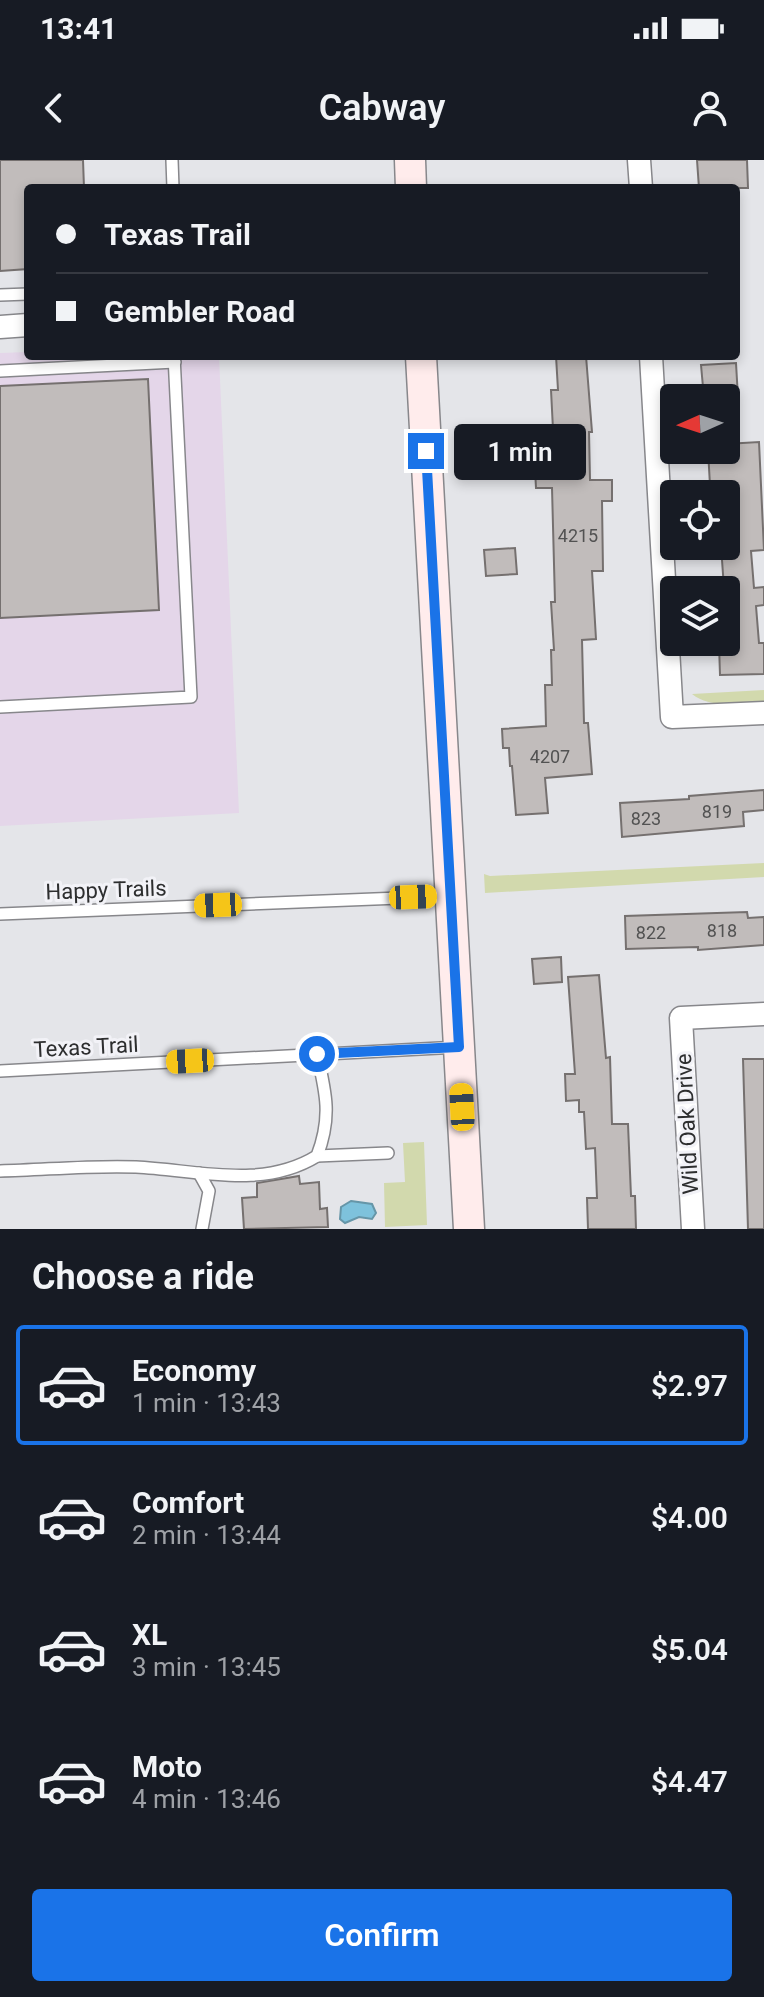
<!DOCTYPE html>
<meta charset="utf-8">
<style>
body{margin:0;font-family:Roboto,sans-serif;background:#20242c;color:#f1f3f6;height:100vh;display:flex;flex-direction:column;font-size:30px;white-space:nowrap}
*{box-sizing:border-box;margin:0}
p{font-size:26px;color:#9ea1a6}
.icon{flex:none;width:44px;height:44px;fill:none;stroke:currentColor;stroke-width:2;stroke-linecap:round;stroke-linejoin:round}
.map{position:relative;height:1069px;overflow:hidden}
.details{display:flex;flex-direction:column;background:#171b24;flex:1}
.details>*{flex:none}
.top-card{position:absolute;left:24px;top:24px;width:716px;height:176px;border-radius:8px;box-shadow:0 4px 12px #0003;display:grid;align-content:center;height:176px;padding:0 32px;background:#171b24}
.needle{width:52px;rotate:267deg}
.tools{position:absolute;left:660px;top:224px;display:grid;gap:16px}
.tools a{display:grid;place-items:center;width:80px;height:80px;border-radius:8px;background:#171b24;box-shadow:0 4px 12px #0003;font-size:40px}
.end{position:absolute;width:36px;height:36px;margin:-18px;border:10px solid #1a73e8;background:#fff;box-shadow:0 0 0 4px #fff}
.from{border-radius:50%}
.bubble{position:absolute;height:56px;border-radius:8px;background:#171b24;box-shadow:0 4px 12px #0003;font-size:26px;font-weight:600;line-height:56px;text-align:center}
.car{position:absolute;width:24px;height:48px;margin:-24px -12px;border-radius:10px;box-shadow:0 0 6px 2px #0007;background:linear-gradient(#f5c518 24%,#345 0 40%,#f5c518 0 76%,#345 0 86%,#f5c518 0)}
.top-card b{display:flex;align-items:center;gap:28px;height:76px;font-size:30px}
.top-card b+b{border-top:2px solid #363941}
.top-card i{width:20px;height:20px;background:#f1f3f6}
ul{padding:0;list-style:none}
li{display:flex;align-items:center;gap:24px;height:120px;margin:0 16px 12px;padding:0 16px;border:4px solid transparent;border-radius:8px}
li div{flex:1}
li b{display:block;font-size:30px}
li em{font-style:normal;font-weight:600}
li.active{border-color:#1a73e8}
li>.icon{width:72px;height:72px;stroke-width:1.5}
h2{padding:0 32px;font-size:36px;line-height:96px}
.button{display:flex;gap:16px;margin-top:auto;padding:16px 32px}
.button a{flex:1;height:92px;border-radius:8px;background:#1a73e8;color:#fff;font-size:32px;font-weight:600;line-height:92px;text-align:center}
.status{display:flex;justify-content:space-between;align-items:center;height:56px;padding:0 40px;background:#171b24;direction:ltr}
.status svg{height:22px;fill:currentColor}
header{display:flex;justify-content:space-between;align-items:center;height:104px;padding:0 32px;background:#171b24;font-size:36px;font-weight:600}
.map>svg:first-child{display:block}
.industrial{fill:#e4d6e9}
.green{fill:#d2d9ad}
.water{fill:#7ec2dc;stroke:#6696a8;stroke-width:2}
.building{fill:#c1bcbb;stroke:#75706f;stroke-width:2}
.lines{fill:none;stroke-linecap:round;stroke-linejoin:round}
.service-casing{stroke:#87878b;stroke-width:14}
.minor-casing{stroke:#87878b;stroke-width:25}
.secondary-casing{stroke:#87878b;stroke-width:33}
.service{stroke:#fff;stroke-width:11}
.minor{stroke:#fff;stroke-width:22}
.secondary{stroke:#ffecec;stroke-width:30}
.route{stroke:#1a73e8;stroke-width:10}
.labels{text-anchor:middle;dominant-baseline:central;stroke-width:6;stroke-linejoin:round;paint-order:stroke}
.number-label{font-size:18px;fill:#525252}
.street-label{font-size:22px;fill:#2d2e2f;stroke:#f2f2f7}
</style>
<div class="status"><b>13:41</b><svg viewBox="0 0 49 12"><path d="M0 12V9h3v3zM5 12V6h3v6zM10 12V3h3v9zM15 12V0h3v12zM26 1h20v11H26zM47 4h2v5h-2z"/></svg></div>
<header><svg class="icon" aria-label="back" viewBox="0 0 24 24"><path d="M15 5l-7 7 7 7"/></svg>Cabway<svg class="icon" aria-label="person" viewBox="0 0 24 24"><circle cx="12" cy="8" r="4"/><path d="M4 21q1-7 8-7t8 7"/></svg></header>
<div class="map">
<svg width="764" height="1069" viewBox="0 0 764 1069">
<rect width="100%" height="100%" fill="#e4e5e9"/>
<polygon class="industrial" points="28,192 28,196 219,196 239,653 0,666 0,193"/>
<g class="green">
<path d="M764 530V541C740 542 712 550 692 534Z"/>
<polygon points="764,703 764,717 485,733 484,714 490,716"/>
<polygon points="424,982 427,1065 385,1067 384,1023 405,1022 403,983"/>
</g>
<polygon class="water" points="351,1041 372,1044 376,1053 372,1059 359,1057 345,1063 340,1059 341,1047"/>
<g class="building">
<polygon points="0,0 83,0 84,28 28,28 28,109 0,111"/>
<polygon points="697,0 747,0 748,28 699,28"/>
<polygon points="556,196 586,196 592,272 589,272 590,320 612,320 612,341 602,341 603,411 592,411 596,479 582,480 584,563 588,563 592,614 545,618 548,653 516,655 512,606 510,606 509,588 503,588 502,569 546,566 545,525 552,525 551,490 554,490 551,442 555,442 552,328 536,328 534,289 554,289 551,230 558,230"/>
<polygon points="736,203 738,238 704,238 701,205"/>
<polygon points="148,219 159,450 0,458 0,226"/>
<polygon points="759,282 764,390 751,391 754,428 764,427 764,445 756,446 759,483 764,483 764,514 720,515 719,484 728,484 721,386 726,386 726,324 710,325 708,290 726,290 726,284"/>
<polygon points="515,388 517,414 486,416 484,390"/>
<polygon points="764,630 764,650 743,652 744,666 622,677 620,643 689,639 689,636"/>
<polygon points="747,752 748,758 764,757 764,785 698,790 698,787 626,789 625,756"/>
<polygon points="561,797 562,822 534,824 532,799"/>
<polygon points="599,815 606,898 610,897 612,964 628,964 631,1036 635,1036 636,1069 588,1069 587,1038 597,1038 595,988 586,989 584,952 579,952 579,940 566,941 565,914 575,914 568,817"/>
<polygon points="743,899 764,899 764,1069 748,1069"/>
<polygon points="299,1016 300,1024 319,1022 320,1049 327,1048 328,1067 244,1069 242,1038 257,1037 257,1023"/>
</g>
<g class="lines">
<g class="service-casing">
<g id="service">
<polyline points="172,0 173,28"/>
<polyline points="0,135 28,134"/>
<polyline points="0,211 175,202"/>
<polyline points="0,547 191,537 174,196"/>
<polyline points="0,754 450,736"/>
<polyline points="0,911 459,887"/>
<polyline points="317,996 388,993"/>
<path d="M0 1011C45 1010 91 1005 136 1007 197 1010 262 1030 317 996 332 957 326 933 317 894"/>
<polyline points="199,1013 209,1031 202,1069"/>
</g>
</g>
<g class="minor-casing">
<g id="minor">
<polyline points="639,0 641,28"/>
<polyline points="0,167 28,165"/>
<polyline points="651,196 672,557 764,553"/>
<polyline points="693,1069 681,858 764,854"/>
</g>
</g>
<g class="secondary-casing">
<g id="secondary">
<polyline points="410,0 411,28"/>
<polyline points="421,196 469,1069"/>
</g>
</g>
<use href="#service" class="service"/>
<use href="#minor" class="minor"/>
<use href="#secondary" class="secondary"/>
</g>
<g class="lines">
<polyline class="route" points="317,894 459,887 426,291"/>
</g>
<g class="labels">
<g class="number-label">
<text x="578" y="375">4215</text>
<text x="550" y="596">4207</text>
<text x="717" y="651">819</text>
<text x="646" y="658">823</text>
<text x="722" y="770">818</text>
<text x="651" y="772">822</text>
</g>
<g class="street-label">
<text transform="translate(106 730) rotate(-2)">Happy Trails</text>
<text transform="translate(86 887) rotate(-3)">Texas Trail</text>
<text transform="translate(687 964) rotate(-93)">Wild Oak Drive</text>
</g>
</g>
</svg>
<div class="tools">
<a><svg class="needle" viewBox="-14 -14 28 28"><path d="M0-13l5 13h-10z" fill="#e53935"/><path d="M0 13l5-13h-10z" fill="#9ea1a6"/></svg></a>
<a><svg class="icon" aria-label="locate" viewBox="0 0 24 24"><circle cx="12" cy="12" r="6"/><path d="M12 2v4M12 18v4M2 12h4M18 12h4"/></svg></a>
<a><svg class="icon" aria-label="layers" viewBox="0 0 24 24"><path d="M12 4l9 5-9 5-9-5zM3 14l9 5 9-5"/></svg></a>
</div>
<i class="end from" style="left:317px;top:894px"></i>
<i class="end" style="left:426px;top:291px"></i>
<div class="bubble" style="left:454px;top:264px;width:132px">1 min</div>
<i class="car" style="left:413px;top:737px;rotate:88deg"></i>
<i class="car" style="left:218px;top:745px;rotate:268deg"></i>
<i class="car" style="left:190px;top:901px;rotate:267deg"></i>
<i class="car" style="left:462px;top:947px;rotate:357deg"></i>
<div class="top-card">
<b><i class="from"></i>Texas Trail</b>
<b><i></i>Gembler Road</b>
</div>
</div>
<section class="details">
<h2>Choose a ride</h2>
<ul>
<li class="active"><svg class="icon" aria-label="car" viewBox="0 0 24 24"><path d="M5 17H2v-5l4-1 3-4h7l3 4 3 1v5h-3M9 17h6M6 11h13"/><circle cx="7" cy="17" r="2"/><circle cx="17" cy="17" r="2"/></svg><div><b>Economy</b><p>1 min · 13:43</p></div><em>$2.97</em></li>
<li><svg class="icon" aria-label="car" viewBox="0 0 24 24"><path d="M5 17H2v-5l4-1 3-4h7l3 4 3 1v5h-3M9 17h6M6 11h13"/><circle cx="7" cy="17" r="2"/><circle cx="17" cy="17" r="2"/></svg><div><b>Comfort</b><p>2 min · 13:44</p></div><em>$4.00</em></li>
<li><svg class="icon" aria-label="car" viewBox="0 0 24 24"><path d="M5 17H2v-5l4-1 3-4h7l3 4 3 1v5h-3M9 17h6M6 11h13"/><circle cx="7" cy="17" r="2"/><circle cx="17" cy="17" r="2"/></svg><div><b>XL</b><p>3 min · 13:45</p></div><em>$5.04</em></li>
<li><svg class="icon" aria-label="car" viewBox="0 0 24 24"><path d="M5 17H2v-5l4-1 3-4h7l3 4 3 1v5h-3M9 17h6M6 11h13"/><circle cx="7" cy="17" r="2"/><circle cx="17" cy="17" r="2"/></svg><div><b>Moto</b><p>4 min · 13:46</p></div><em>$4.47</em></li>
</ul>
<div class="button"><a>Confirm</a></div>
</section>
